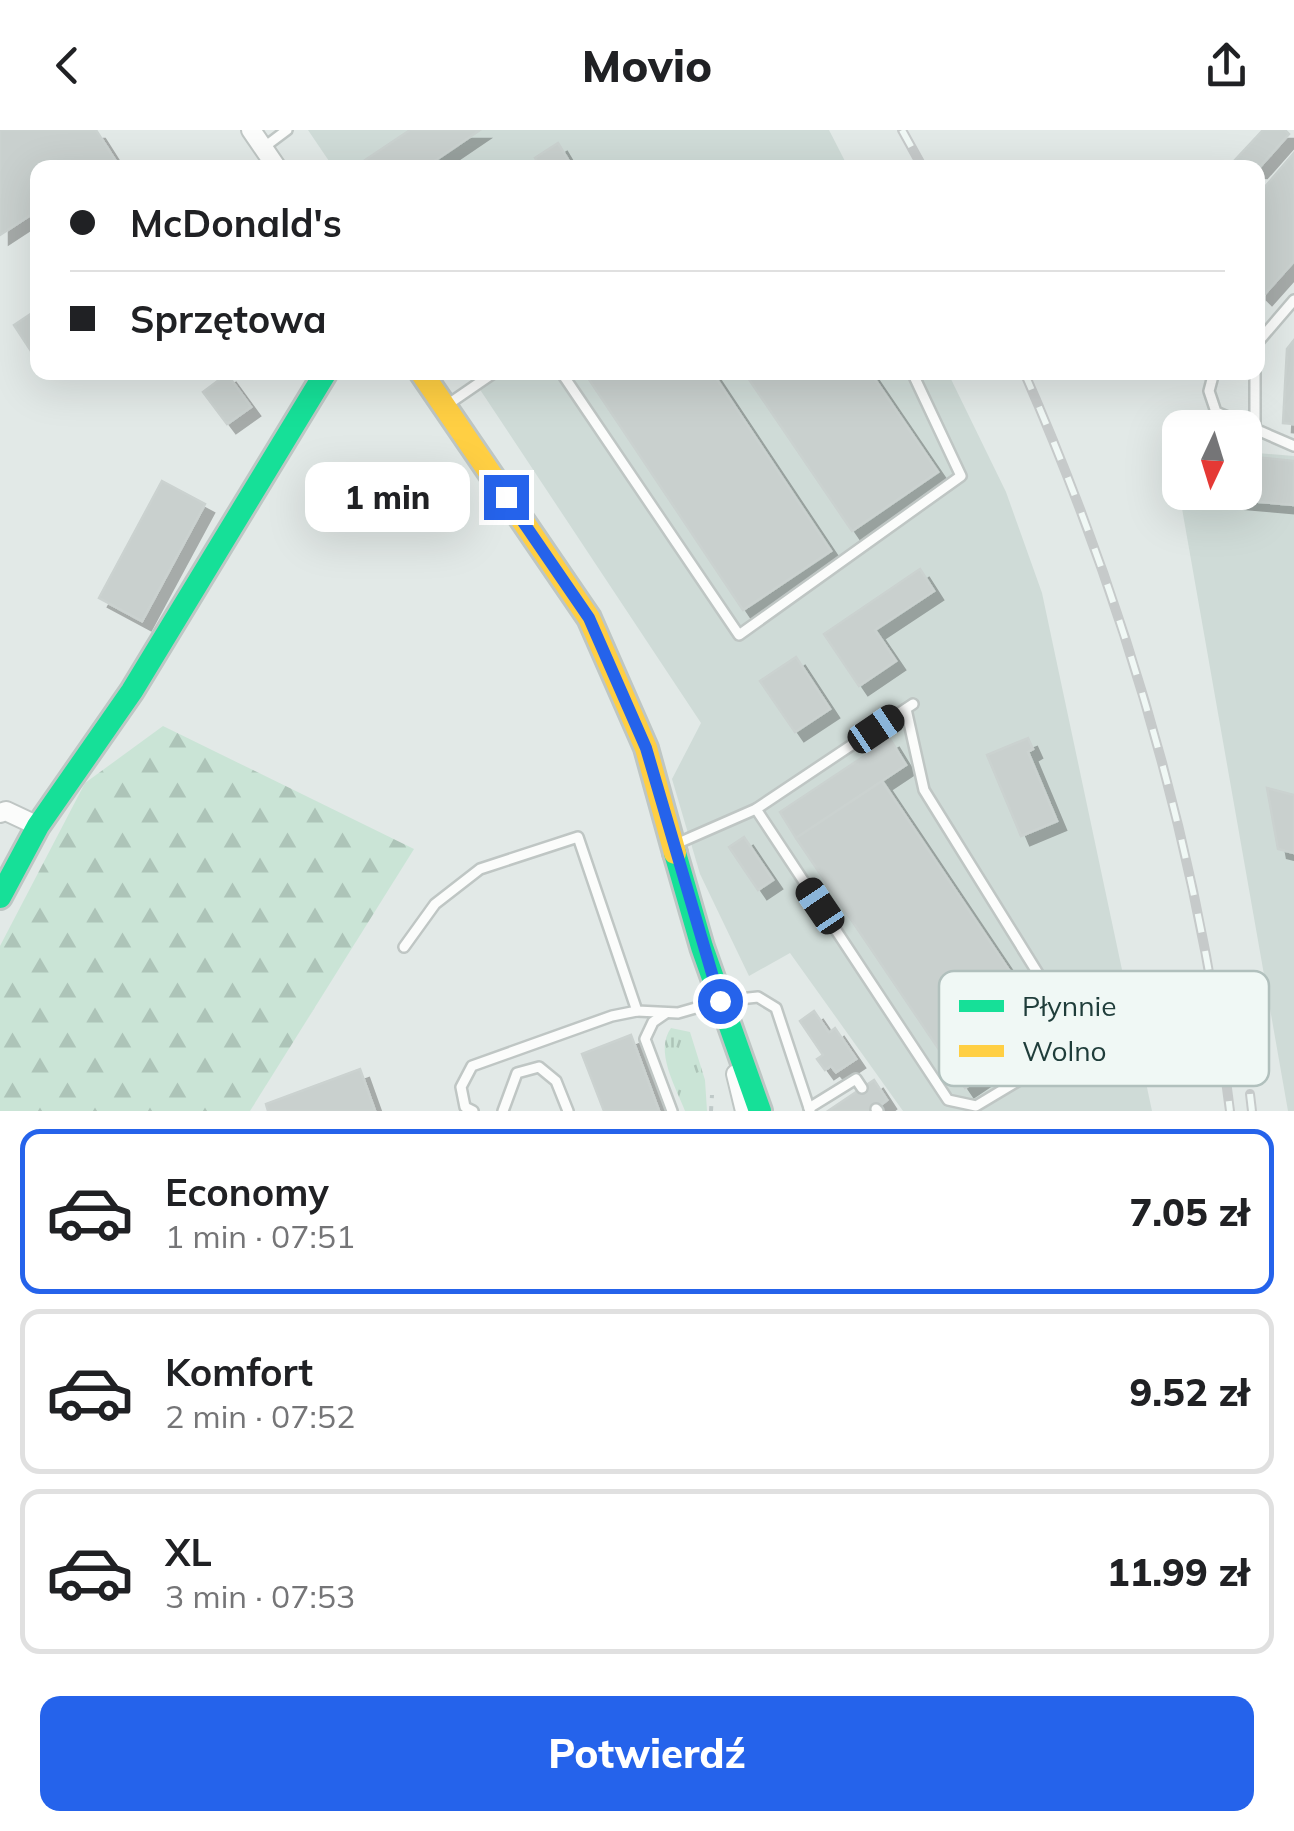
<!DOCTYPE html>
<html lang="pl">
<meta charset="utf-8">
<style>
body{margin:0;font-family:Mulish,sans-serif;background:#f6f6f6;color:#202124;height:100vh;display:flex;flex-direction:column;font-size:38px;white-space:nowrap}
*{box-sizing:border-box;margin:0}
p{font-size:32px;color:#757577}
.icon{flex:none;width:55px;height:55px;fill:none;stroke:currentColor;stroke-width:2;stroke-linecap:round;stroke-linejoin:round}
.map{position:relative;height:981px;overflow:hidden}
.side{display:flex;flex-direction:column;background:#fff;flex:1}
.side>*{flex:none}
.top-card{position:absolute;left:30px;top:30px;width:1235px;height:220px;border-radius:20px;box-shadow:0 10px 40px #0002;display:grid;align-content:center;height:220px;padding:0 40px;background:#fff}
.needle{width:65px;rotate:184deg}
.tools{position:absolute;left:1162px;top:280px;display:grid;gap:20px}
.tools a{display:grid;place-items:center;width:100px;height:100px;border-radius:20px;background:#fff;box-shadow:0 10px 40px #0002;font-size:50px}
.end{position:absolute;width:45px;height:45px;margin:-22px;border:12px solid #2563eb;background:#fff;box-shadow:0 0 0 5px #fff}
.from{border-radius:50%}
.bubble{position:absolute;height:70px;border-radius:20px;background:#fff;box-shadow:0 10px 40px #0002;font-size:32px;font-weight:800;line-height:70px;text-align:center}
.car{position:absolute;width:30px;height:60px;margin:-30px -15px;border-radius:12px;box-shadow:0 0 8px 2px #0007;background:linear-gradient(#222 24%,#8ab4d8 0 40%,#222 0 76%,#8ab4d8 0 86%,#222 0)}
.top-card b{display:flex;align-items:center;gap:35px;height:95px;font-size:38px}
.top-card b+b{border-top:2px solid #e0e0e0}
.top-card i{width:25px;height:25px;background:#202124}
ul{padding:18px 0 0;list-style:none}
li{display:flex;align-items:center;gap:30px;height:165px;margin:0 20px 15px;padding:0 20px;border:5px solid #e0e0e0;border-radius:20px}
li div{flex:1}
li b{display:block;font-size:38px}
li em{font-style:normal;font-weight:800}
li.current{border-color:#2563eb}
li>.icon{width:90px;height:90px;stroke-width:1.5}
.button{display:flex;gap:20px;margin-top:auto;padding:20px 40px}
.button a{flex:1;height:115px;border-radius:20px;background:#2563eb;color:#fff;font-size:40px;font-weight:800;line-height:115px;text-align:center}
header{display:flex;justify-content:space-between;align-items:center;height:130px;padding:0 40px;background:#fff;font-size:45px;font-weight:800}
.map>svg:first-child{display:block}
.built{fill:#cfdbd7}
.grass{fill:url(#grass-tufts)}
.forest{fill:url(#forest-firs)}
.building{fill:#c9d0ce;stroke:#cbd2d0;stroke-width:2.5;filter:url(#shadow)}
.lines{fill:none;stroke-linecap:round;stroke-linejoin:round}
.lane-casing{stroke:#bfc6c4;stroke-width:14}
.street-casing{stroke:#bfc6c4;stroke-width:22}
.fast-casing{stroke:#bec6c4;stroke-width:28}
.slow-casing{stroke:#bec6c4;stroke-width:28}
.path{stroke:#bfc9c8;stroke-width:4;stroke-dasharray:5 8;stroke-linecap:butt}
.lane{stroke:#fbfcfb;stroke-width:9}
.street{stroke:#fbfcfb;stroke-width:18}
.fast{stroke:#16e098;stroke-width:22}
.slow{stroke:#ffcf43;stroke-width:22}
.rail-casing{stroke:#c6caca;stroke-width:10}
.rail{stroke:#f0f8f5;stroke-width:6;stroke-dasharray:19;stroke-linecap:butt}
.route{stroke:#2563eb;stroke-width:12}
.key{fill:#f0f8f5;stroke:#b1c0bd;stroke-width:2.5}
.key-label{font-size:28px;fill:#1f3d3a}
</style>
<header><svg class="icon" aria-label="back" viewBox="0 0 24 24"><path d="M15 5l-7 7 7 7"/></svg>Movio<svg class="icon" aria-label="share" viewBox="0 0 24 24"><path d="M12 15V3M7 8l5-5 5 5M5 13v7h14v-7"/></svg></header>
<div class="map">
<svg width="1294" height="981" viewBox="0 0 1294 981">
<defs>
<pattern id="grass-tufts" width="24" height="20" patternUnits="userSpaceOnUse" patternTransform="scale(2.5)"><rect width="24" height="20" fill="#cae4d6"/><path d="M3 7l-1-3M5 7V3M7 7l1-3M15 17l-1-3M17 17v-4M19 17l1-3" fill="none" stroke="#adc4b8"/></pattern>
<pattern id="forest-firs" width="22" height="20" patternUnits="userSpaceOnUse" patternTransform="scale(2.5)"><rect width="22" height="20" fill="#cae4d6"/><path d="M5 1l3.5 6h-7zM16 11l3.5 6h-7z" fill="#adc4b8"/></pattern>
<filter id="shadow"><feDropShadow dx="9" dy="9" stdDeviation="0" flood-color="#0004"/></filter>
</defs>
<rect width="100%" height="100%" fill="#e2e9e7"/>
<g class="built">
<polygon points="308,0 829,0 848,37 333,37"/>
<polygon points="469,243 948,243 1006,362 1042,463 1152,981 903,981 790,823 749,846 700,744 672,649 701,593"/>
<polygon points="1171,316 1180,316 1180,362 1245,362 1245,322 1294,326 1294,981 1288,981"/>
</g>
<path class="grass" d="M671 898 690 902 705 950 707 981H685C676 957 654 921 671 898Z"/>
<polygon class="forest" points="163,596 414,719 250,981 0,981 0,816 85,653"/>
<g class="building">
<polygon points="0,0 96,0 115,30 103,38 38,38 38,80 0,105"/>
<polygon points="410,0 480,0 424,38 370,38 365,30"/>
<polygon points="1263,0 1285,0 1289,4 1258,39 1242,38 1235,30"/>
<polygon points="558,13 573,38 541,38 535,28"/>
<polygon points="1294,23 1294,131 1263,166 1258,161 1258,65"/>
<polygon points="38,179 38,221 33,224 14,195"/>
<polygon points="1294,210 1294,294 1283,293 1287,219"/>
<polygon points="584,242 712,242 831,421 743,480"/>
<polygon points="744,242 870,242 938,342 852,401"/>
<polygon points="227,244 251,277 227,294 203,262"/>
<polygon points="1245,326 1294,331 1294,375 1191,366 1191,362 1245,362"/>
<polygon points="162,351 205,374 142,491 99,468"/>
<polygon points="920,439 934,461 875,500 896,531 859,556 824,504"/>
<polygon points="796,527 830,579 795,602 760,551"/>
<polygon points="1028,608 1033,619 1028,622 1057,691 1021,706 987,625"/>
<polygon points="890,609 906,635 796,708 780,682"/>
<polygon points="882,651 1050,901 965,958 796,708"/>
<polygon points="1267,658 1294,665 1294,723 1278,719"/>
<polygon points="744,707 773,750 758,760 729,717"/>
<polygon points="814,881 829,903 835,898 856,929 836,942 831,936 825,940 817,929 823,925 800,891"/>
<polygon points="631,905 659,981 604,981 582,924"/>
<polygon points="360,939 375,981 268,981 266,974"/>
<polygon points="874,950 887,970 873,981 828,981"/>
</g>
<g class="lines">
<g class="lane-casing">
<g id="lane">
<polyline points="263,18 287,0"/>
<polyline points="1258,212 1294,170"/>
<polyline points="561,242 739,505 961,346 912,242"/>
<polyline points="1214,242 1209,261 1216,282 1294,316"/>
<polyline points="1255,242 1255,298"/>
<polyline points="447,275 495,242"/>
<polyline points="756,679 948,970 976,976 1061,925 1065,887 924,660 906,579"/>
<polyline points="676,714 756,679 913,574"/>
<polyline points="404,817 435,774 480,739 578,707 637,881 678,883 720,871 758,867 776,878 810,981"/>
<polyline points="666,883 653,892 645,909 672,981"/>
<polyline points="809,978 856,949 862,958"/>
<polyline points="876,979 878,981"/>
<polyline points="473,981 465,977 461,957 472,936 612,886 637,881"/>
<polyline points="503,981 517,943 539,937 556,951 568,981"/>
</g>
</g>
<g class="street-casing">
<g id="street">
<polyline points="251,0 277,38"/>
<polyline points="0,683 6,681 38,696"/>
<polyline points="736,944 745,981"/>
</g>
</g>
<g class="fast-casing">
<g id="fast">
<polyline points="675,723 702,817 760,981"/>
<polyline points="0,767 38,696 132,561 326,242"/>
</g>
</g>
<g class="slow-casing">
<polyline id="slow" points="421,242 589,488 646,618 675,723"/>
</g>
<polyline class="path" points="711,981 712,965"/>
<use href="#lane" class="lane"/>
<use href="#street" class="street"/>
<use href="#fast" class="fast"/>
<use href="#slow" class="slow"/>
<g class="rail-casing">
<g id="rail">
<polyline points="902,0 923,38"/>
<path d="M1024 242C1127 477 1199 726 1230 981"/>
<polyline points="1250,964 1252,981"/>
</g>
</g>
<use href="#rail" class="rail"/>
</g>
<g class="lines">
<polyline class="route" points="506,367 589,488 646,618 720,871"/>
</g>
<rect x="939" y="841" width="330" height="115" rx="15" class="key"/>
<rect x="959" y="870" width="45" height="12" fill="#16e098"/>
<rect x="959" y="915" width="45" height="12" fill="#ffcf43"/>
<g class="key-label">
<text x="1022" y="886">Płynnie</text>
<text x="1022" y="931">Wolno</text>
</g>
</svg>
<div class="tools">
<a><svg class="needle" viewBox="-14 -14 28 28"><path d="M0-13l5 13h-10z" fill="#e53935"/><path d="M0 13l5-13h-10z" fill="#757577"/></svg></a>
</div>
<i class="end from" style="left:720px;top:871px"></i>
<i class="end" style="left:506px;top:367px"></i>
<div class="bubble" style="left:305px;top:332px;width:165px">1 min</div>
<i class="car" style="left:876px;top:599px;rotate:56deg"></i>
<i class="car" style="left:820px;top:776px;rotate:326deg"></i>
<div class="top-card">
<b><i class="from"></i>McDonald's</b>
<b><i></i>Sprzętowa</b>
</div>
</div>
<section class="side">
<ul>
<li class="current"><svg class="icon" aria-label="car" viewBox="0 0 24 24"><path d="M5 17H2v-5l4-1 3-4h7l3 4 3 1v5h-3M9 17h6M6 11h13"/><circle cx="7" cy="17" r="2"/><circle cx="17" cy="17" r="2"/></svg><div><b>Economy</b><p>1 min · 07:51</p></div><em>7.05 zł</em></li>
<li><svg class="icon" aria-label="car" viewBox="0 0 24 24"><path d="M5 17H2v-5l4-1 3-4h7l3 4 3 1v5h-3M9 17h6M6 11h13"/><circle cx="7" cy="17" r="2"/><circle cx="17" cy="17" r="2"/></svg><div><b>Komfort</b><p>2 min · 07:52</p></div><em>9.52 zł</em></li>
<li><svg class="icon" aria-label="car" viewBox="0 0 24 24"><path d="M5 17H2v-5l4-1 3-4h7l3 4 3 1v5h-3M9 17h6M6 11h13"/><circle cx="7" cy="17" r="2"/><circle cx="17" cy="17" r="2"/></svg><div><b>XL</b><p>3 min · 07:53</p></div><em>11.99 zł</em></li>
</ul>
<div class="button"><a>Potwierdź</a></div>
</section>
